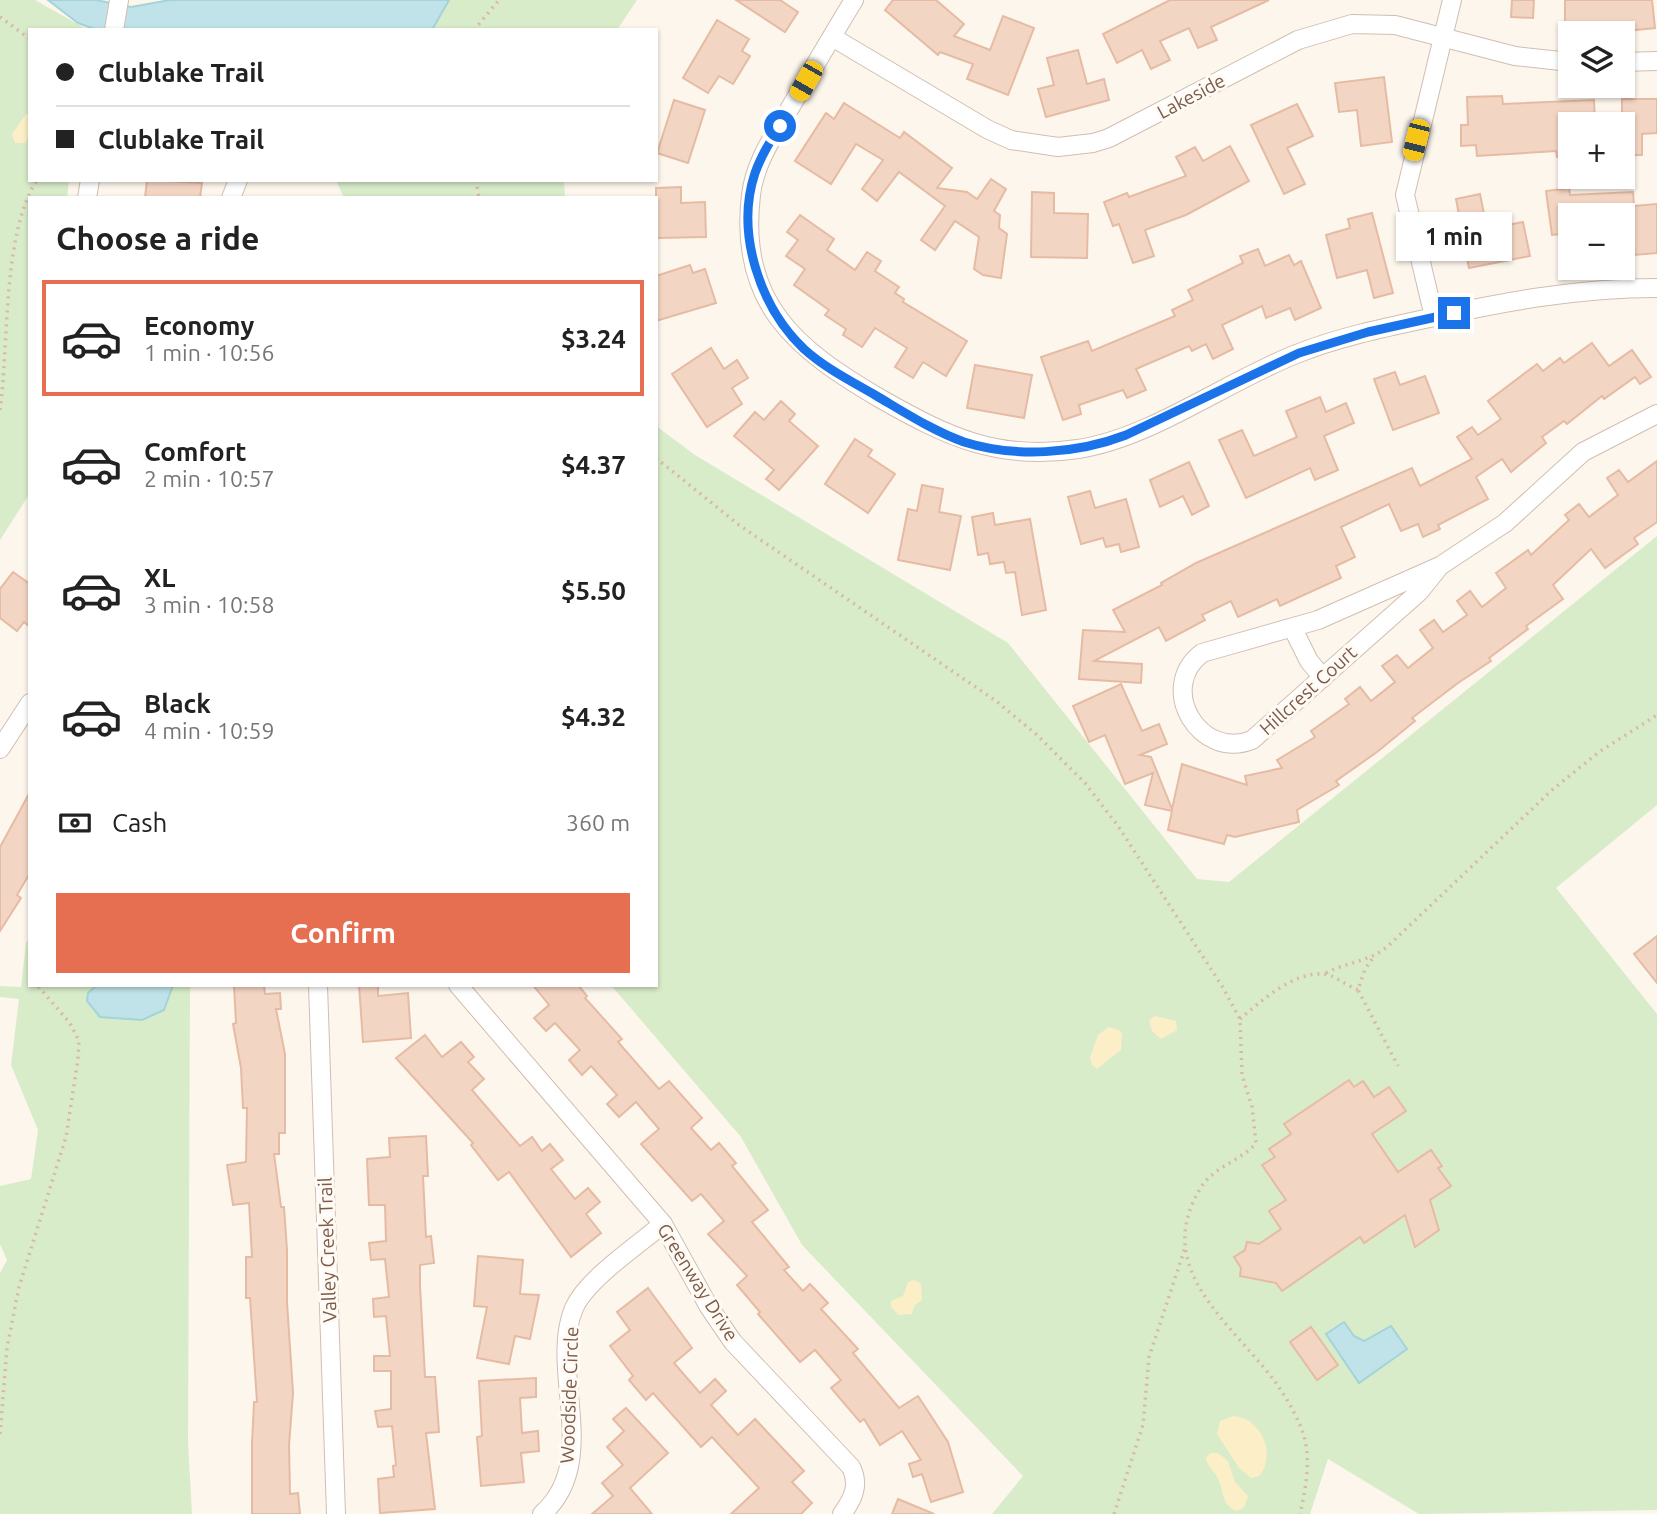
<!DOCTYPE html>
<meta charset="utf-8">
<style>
body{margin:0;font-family:Ubuntu,sans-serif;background:#f6f6f6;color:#222;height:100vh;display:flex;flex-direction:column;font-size:26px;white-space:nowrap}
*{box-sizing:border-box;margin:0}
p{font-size:23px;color:#767676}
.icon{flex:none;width:38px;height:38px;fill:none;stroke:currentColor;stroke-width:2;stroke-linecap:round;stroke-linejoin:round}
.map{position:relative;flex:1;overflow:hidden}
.sheet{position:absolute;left:28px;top:196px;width:630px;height:791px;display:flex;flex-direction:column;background:#fff;border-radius:0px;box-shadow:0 2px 5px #0004}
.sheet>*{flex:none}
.guide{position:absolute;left:28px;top:28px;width:630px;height:154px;border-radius:0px;box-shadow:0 2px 5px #0004;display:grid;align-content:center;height:154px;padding:0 28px;background:#fff}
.buttons{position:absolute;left:1558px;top:21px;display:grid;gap:14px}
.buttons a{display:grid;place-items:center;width:77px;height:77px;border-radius:0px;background:#fff;box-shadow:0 2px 5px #0004;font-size:35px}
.end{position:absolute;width:32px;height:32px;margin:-16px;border:9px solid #1a73e8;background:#fff;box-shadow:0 0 0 4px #fff}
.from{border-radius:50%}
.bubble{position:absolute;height:49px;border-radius:0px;background:#fff;box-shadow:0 2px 5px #0004;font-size:23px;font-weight:600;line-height:49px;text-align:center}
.car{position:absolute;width:21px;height:42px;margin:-21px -10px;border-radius:9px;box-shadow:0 0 5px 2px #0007;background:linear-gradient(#f5c518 24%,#345 0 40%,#f5c518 0 76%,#345 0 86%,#f5c518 0)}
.guide b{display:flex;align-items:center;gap:24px;height:66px;font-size:26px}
.guide b+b{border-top:2px solid #e0e0e0}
.guide i{width:18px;height:18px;background:#222}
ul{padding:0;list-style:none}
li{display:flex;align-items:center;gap:21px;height:116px;margin:0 14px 10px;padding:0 14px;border:4px solid transparent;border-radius:0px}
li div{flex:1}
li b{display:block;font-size:26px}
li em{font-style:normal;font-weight:600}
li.selected{border-color:#e76f51}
li>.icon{width:63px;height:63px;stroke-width:1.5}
h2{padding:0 28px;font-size:32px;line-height:84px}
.pay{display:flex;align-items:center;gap:18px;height:77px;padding:0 28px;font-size:26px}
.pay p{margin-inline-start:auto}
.action{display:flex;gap:14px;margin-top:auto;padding:14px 28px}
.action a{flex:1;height:80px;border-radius:0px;background:#e76f51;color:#fff;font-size:28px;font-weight:600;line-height:80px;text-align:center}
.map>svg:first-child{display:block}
.green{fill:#d8ecc9}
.sand{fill:#fcefc7}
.water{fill:#bfe3e8;stroke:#a5d3da;stroke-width:2}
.building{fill:#f3d5c3;stroke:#e6bba3;stroke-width:2}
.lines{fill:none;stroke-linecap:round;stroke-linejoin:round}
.minor-casing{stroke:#d1beb0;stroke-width:20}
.path{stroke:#d9b8a5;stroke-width:3.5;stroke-dasharray:2 5;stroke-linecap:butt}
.minor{stroke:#fff;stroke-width:18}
.route{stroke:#1a73e8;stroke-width:9}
.labels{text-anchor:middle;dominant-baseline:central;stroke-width:6;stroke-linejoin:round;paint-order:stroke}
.street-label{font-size:19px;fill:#7a5c4d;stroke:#fffaf3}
</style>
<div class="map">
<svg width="1657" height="1514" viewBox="0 0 1657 1514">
<rect width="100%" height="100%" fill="#fdf6ec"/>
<g class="green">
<polygon points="0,0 35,0 88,30 30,30 30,180 69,180 67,198 30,198 30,493 0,540"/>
<polygon points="325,0 637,0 617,30 321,30"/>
<polygon points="336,180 564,180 565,198 344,198"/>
<polygon points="656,426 695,455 1008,643 1197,879 1229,882 1657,536 1657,805 1556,888 1657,1014 1657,1510 1419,1514 1328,1459 1310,1514 992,1514 1023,1476 802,1245 741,1137 611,985 656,985"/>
<polygon points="30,936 30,985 190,985 188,1442 192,1514 0,1514 0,1273 7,1260 0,1244 0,1186 31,1179 38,1130 11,1065 19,999 0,997 0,986 21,987 26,943"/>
</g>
<g class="sand">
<polygon points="26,114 30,114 30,134 25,143 15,143 12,134"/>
<polygon points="1154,1016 1176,1021 1177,1030 1161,1039 1152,1031 1149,1021"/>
<polygon points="1109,1027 1119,1030 1122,1034 1121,1050 1097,1069 1092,1065 1090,1058 1098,1035"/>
<polygon points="914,1280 921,1284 922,1300 914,1306 912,1314 899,1315 891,1307 891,1301 903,1296 908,1282"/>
<path d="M1234 1416C1261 1418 1277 1455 1259 1476L1251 1478 1239 1468 1217 1434 1220 1421Z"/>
<path d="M1210 1453H1218L1228 1461 1235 1482 1248 1496 1244 1508 1236 1511C1219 1502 1225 1490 1217 1477 1213 1469 1208 1468 1206 1458Z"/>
</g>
<g class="water">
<polygon points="48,0 96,0 131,7 170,0 449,0 432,30 97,30 78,23"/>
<polygon points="173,985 164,1010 142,1020 100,1017 87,1001 88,993 96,986"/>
<polygon points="1344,1322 1354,1336 1364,1341 1391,1326 1407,1349 1359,1383 1326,1334"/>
</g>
<g class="building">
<polygon points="736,0 780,0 798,12 785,32"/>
<polygon points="893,0 936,0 964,24 954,36 990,50 1003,16 1034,28 1008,95 967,79 973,64 940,52 938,55 885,10"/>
<polygon points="1170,0 1269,0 1211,27 1217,40 1198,48 1189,28 1160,41 1170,60 1151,69 1142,50 1117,63 1103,34"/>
<polygon points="1512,0 1534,0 1533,18 1511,17"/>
<polygon points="1565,0 1652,0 1655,28 1616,32 1615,29 1565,31"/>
<polygon points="717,20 749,39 742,51 750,56 733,84 719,76 708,93 683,78"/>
<polygon points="1078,50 1087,84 1104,79 1109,100 1046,117 1038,89 1054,85 1047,58"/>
<polygon points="1384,77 1392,142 1361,146 1357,110 1339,112 1335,83"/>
<polygon points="1502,96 1503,104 1594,100 1595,124 1570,124 1570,156 1557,157 1556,151 1477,156 1476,145 1461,146 1461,125 1468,125 1467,97"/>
<polygon points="1622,99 1657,99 1657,133 1642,134 1642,155 1622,155"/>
<polygon points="674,100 705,110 688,163 657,153"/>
<polygon points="844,103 900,138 904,132 952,168 937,188 967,192 977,199 991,179 1006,189 994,211 1000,215 999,228 1007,234 1001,278 983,275 974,269 979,237 955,221 935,250 921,240 945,206 899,172 877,201 862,189 883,160 856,144 831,184 795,161 826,113 834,119"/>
<polygon points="1297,104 1313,136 1287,148 1305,184 1284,194 1251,125"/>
<polygon points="1230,146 1249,181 1186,215 1145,230 1154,256 1133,263 1119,224 1113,226 1104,202 1127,193 1129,197 1186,176 1176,157 1195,147 1203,161"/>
<polygon points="147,180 202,183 200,198 145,198"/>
<polygon points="681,187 681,203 705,202 706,237 656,238 656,188"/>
<polygon points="1569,188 1570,195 1633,192 1634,206 1657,204 1657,253 1622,256 1622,215 1570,215 1570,233 1552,235 1546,191"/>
<polygon points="1032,192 1054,193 1054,213 1088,214 1087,258 1031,257"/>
<polygon points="1480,194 1487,229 1523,222 1530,256 1469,268 1456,199"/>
<polygon points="1372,213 1393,293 1374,298 1367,270 1337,278 1326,235 1350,228 1348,219"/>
<polygon points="800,215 834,239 827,250 855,270 867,252 881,261 875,271 899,287 895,293 904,299 903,302 967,341 946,376 923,362 913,378 895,367 907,348 875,328 862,347 843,335 846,329 825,315 829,310 794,285 805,269 786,256 798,240 787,232"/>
<polygon points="1258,249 1265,266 1289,255 1294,265 1301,261 1321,308 1295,320 1290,308 1266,318 1262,306 1222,325 1233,349 1213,359 1206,344 1192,351 1189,346 1136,369 1146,390 1127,398 1123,390 1079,405 1081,414 1063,420 1041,357 1088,341 1092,351 1175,316 1172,310 1193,300 1188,290 1243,263 1240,256"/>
<polygon points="690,265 693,273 705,269 716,303 656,321 656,276"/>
<polygon points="1592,343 1609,366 1632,350 1651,377 1640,384 1635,377 1604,399 1602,396 1567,424 1564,421 1542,437 1546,443 1511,472 1502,459 1476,477 1488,499 1438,525 1440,529 1423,537 1418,524 1401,531 1389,504 1341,527 1355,557 1336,566 1341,578 1280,606 1277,599 1238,617 1231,601 1202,615 1205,620 1166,641 1159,627 1094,661 1142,664 1141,683 1079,679 1083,630 1125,632 1113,610 1162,585 1161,583 1196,563 1412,468 1420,486 1472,459 1457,437 1472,427 1478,435 1501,419 1488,401 1537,364 1543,371 1560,358 1564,363"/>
<polygon points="711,348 724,369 737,360 748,378 732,388 742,404 707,427 672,374"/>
<polygon points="975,365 1032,375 1024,418 967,408"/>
<polygon points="1395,372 1400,385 1425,376 1439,413 1393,430 1374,379"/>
<polygon points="1320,397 1326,412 1346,403 1354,423 1324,436 1338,470 1315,480 1310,468 1246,498 1219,440 1242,430 1254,456 1297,437 1286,411"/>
<polygon points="781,401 795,414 789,421 818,446 779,490 766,479 774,470 734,436 755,412 764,420"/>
<polygon points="855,439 872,450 868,456 895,474 868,513 825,484"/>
<polygon points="1657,461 1657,522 1634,538 1638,544 1605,568 1591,549 1553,585 1563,599 1526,626 1528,629 1489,658 1491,661 1458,683 1412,718 1415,721 1377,752 1336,781 1339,785 1297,810 1299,822 1235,837 1227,835 1224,844 1168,830 1172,811 1145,805 1153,773 1125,784 1105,735 1089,742 1073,706 1121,684 1142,731 1159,724 1167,744 1140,755 1151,757 1172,809 1182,764 1247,785 1245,776 1282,768 1277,760 1315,737 1311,731 1349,704 1345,699 1360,687 1371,701 1395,682 1382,666 1397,655 1408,668 1433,648 1420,630 1434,620 1443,632 1467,615 1457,601 1470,591 1482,607 1506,588 1496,573 1528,550 1531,555 1569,520 1565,515 1579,504 1589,517 1618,495 1607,478 1619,470 1628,482"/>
<polygon points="1189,462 1209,506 1192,515 1183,496 1160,507 1150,480"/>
<polygon points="922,485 943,489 939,512 961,516 950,570 898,560 908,509 917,511"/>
<polygon points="1090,491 1095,508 1126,499 1139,547 1121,552 1119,544 1106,547 1103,538 1081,544 1068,497"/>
<polygon points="993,513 995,525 1030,519 1046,610 1022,615 1015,572 1006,573 1004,562 990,564 988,553 978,555 972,517"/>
<polygon points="13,572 30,584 30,627 24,622 17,631 0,618 0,589"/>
<polygon points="30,792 30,873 17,895 21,898 0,931 0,847"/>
<polygon points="1657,936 1657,983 1634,954"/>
<polygon points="234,985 264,985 265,994 280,993 281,1009 276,1009 285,1054 285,1133 279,1133 279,1154 274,1154 281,1207 284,1207 287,1250 287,1302 293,1393 289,1445 290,1494 298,1493 300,1514 252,1514 252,1444 254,1402 257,1402 250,1298 246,1298 246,1257 252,1257 249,1203 233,1205 227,1165 246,1162 247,1108 243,1108 241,1068 233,1024 236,1023"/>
<polygon points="359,985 378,985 378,996 408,993 411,1038 363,1042"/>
<polygon points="533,985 578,985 587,996 585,998 622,1039 618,1042 659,1089 669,1081 702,1118 691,1128 711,1150 719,1143 736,1163 732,1166 768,1210 752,1222 789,1267 784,1270 803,1291 810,1284 828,1303 821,1309 858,1349 853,1353 899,1408 918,1396 948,1442 963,1492 931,1502 922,1474 913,1477 909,1464 921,1460 902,1431 880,1445 864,1419 860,1422 831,1388 841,1380 815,1350 800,1362 758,1314 760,1312 737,1285 747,1276 708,1234 724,1221 701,1194 692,1201 641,1144 659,1129 636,1102 619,1117 607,1104 617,1095 591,1066 582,1075 569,1060 580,1050 555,1023 546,1031 534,1018 549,1005"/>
<polygon points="425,1035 442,1057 461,1042 474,1057 468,1062 484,1079 472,1090 520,1146 532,1137 542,1151 550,1144 563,1160 551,1169 575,1199 588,1188 600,1202 586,1214 601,1233 571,1257 509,1172 498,1180 471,1145 473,1143 396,1058"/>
<polygon points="1349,1080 1354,1087 1363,1081 1374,1097 1389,1087 1406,1111 1372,1134 1398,1172 1431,1150 1442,1166 1438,1168 1451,1186 1430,1200 1439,1230 1415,1247 1405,1215 1364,1243 1360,1237 1282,1291 1276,1283 1240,1276 1241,1268 1234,1257 1245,1250 1247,1242 1259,1244 1281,1229 1269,1211 1286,1200 1262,1165 1275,1157 1269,1149 1291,1134 1284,1124"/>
<polygon points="426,1136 428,1176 423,1176 426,1237 431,1236 434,1263 420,1265 420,1286 425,1377 435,1377 439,1432 426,1433 435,1509 380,1513 378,1479 394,1477 393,1466 396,1465 392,1426 378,1427 375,1411 391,1409 391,1371 374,1371 374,1356 390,1356 386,1316 374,1317 373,1299 389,1297 385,1259 371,1260 369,1243 386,1241 385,1205 369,1205 367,1159 390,1157 389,1138"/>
<polygon points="478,1256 523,1260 520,1294 539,1295 530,1339 515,1336 509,1364 477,1358 487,1307 474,1306"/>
<polygon points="648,1288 692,1348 674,1363 700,1393 715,1379 726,1391 711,1405 738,1435 755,1419 804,1471 792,1482 812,1503 801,1514 731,1514 759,1488 712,1437 701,1447 653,1393 646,1400 629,1380 633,1376 610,1346 630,1330 617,1312"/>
<polygon points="1311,1327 1338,1365 1317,1380 1290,1342"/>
<polygon points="536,1378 536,1397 520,1398 522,1433 538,1431 539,1451 521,1453 524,1482 481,1486 477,1437 482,1436 479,1381"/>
<polygon points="626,1408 668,1453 630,1488 652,1514 592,1514 613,1496 602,1483 623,1465 607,1447 624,1431 613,1419"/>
<polygon points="898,1499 934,1514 892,1514"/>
</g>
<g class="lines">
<g class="minor-casing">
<g id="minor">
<path d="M854 0C833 34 814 67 794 101 777 131 755 160 751 195 738 304 797 350 881 399 948 437 998 461 1078 449 1152 438 1228 380 1299 353 1340 337 1383 328 1425 319 1502 302 1577 288 1657 288"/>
<polyline points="114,30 119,0"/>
<polyline points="832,37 987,129 1011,140 1058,147 1093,143 1109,138 1298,40 1352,24 1395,25 1515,56 1570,62"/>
<polyline points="1622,62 1657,61"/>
<polyline points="87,198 90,180"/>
<polyline points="231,198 238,180"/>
<polyline points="1434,317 1405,195 1452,0"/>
<path d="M1440 566 1419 592 1252 740C1200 761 1156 688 1202 653L1318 620 1440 566 1505 523 1583 452 1657 414"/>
<polyline points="1293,629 1309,661 1323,678"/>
<polyline points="0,749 30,703"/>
<polyline points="318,985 336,1514"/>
<path d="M458 985 663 1224 709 1307 733 1342 851 1467C860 1485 853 1499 842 1514"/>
<path d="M542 1514C602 1461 548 1370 574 1308 587 1279 638 1245 663 1224"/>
</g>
</g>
<g class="path">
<polyline points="0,17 30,39"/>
<polyline points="474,30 499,0"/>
<polyline points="476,180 479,198"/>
<path d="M0 410C9 347 2 233 37 180"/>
<path d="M656 458 739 525 996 701 1037 735 1085 783 1118 826 1222 986 1240 1019 1242 1075 1252 1107 1256 1143C1241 1161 1215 1166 1202 1186 1155 1259 1215 1310 1259 1362 1277 1382 1292 1405 1302 1430 1312 1457 1306 1487 1300 1514"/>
<polyline points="1372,959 1365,969 1358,990 1398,1066"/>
<path d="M1326 973C1347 962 1368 962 1387 947L1552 790 1599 752 1657 715"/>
<path d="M1240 1019C1261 1001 1293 972 1323 974 1333 974 1347 986 1358 990"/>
<polyline points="0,1434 7,1348 19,1287 66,1137 78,1059 79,1041 70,1023 37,985"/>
<polyline points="1114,1514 1143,1425 1149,1357 1185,1248"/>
</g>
<use href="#minor" class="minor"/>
</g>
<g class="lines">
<path class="route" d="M780 126C770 141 761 156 755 173 735 233 760 307 804 349 825 368 851 381 875 395 904 412 933 431 964 442 1015 458 1077 454 1126 435L1299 353 1368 332 1454 313"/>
</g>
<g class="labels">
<g class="street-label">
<text transform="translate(1191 96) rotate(-28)">Lakeside</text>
<text transform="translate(1308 690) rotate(-42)">Hillcrest Court</text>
<text transform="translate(327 1250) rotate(-92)">Valley Creek Trail</text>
<text transform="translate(698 1282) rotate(58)">Greenway Drive</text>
<text transform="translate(569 1395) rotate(-88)">Woodside Circle</text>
</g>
</g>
</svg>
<div class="buttons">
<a><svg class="icon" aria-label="layers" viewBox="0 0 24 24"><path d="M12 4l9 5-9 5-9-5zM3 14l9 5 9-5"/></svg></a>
<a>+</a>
<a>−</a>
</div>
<i class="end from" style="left:780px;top:126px"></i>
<i class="end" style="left:1454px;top:313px"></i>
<div class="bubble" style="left:1396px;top:212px;width:116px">1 min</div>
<i class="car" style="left:806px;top:81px;rotate:210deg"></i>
<i class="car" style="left:1416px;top:140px;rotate:194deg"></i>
<div class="guide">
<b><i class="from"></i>Clublake Trail</b>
<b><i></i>Clublake Trail</b>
</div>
<section class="sheet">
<h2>Choose a ride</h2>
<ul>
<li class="selected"><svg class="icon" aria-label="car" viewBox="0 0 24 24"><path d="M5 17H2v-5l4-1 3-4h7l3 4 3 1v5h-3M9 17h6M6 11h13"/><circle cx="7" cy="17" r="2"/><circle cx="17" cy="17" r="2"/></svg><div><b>Economy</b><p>1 min · 10:56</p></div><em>$3.24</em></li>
<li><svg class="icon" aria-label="car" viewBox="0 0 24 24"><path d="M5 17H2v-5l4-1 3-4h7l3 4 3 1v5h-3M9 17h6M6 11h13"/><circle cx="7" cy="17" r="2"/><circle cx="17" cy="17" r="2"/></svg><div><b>Comfort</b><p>2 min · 10:57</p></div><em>$4.37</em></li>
<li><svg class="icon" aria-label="car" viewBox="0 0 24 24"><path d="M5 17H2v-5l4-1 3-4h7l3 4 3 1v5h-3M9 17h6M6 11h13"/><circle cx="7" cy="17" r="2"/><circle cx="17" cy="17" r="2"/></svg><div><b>XL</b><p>3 min · 10:58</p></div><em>$5.50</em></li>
<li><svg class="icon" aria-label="car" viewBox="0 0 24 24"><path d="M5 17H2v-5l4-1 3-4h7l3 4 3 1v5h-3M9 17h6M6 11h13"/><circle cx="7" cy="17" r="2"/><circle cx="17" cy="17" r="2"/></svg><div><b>Black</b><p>4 min · 10:59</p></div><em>$4.32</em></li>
</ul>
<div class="pay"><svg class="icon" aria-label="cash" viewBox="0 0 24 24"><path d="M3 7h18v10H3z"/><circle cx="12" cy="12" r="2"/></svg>Cash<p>360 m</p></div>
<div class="action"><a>Confirm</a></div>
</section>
</div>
